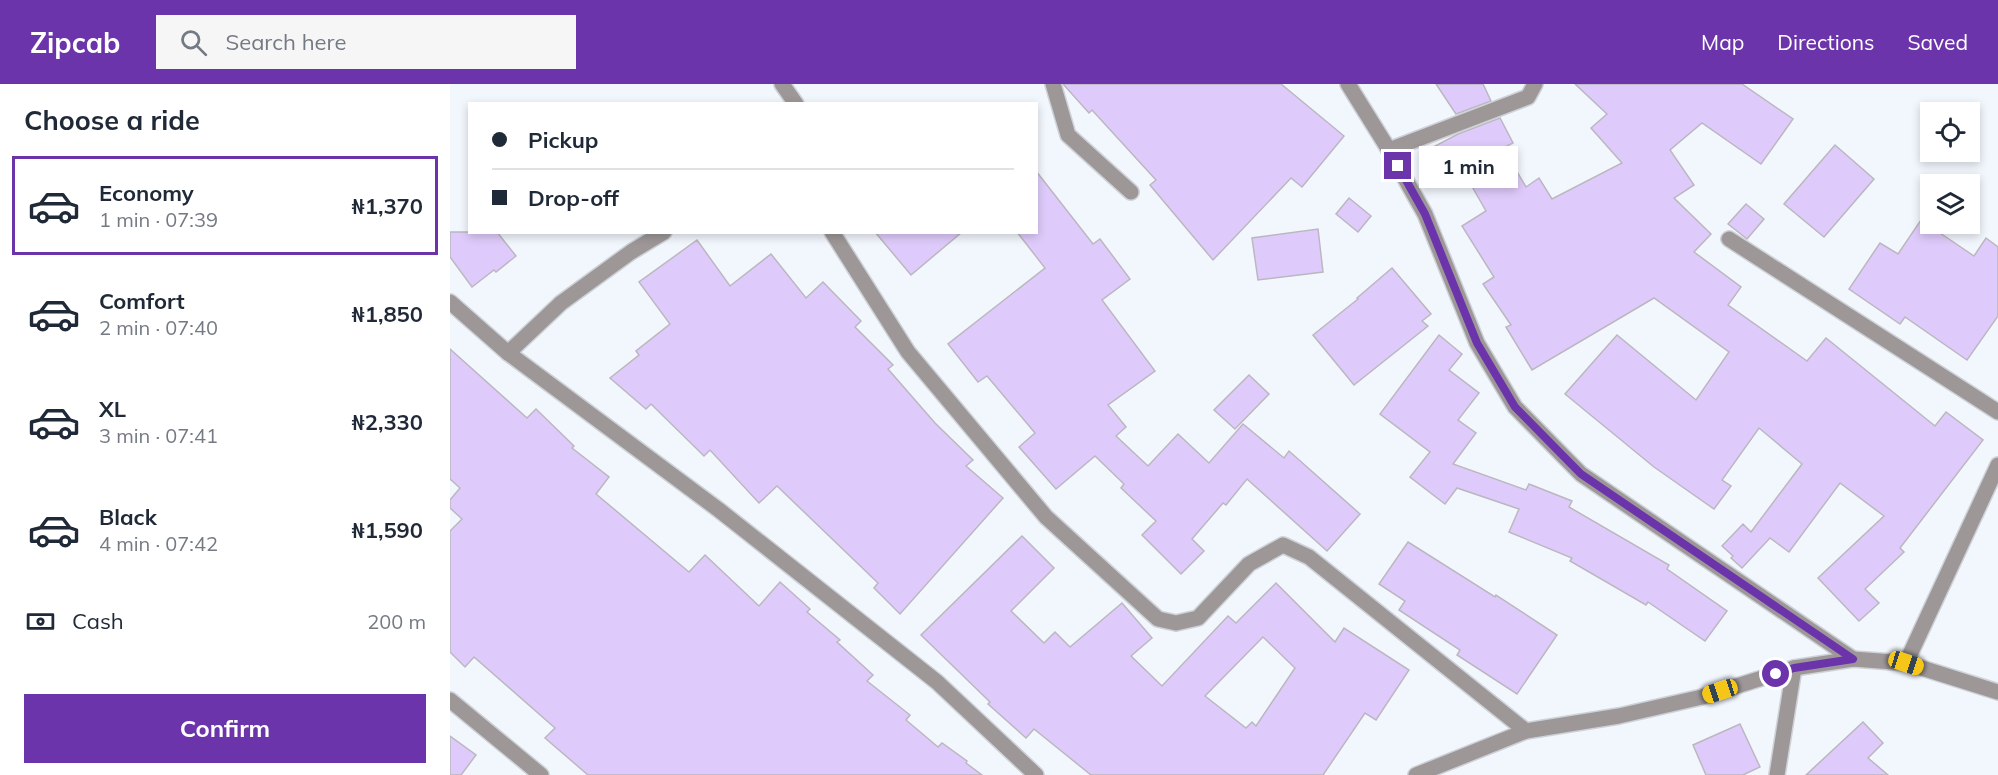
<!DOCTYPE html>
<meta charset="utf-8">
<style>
body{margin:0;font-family:Mulish,sans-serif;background:#f6f6f7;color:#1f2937;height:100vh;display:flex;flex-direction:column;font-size:22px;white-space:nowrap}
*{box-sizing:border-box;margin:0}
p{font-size:20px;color:#747a83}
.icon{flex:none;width:33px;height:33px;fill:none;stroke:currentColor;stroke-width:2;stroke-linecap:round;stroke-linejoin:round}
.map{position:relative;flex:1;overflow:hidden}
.side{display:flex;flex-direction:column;background:#fff;width:450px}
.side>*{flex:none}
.hud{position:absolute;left:18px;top:18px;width:570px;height:132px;border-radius:0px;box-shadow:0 3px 9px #0003;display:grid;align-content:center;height:132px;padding:0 24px;background:#fff}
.buttons{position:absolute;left:1470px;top:18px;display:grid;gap:12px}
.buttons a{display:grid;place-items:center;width:60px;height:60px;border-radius:0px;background:#fff;box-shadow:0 3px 9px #0003;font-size:30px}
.end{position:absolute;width:27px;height:27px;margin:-14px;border:8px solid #6c34ab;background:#fff;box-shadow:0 0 0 3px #fff}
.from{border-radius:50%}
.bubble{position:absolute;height:42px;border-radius:0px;background:#fff;box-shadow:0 3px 9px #0003;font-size:20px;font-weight:700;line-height:42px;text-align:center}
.car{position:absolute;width:18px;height:36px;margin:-18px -9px;border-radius:8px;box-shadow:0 0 4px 2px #0007;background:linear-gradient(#f5c518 24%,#345 0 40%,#f5c518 0 76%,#345 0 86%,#f5c518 0)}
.hud b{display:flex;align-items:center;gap:21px;height:57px;font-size:22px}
.hud b+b{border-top:2px solid #e0e1e3}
.hud i{width:15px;height:15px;background:#1f2937}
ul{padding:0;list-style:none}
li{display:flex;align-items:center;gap:18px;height:99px;margin:0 12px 9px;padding:0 12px;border:3px solid transparent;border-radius:0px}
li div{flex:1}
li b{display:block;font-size:22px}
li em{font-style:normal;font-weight:700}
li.active{border-color:#6c34ab}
li>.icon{width:54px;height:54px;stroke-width:1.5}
h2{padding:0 24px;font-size:27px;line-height:72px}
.pay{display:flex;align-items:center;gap:15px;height:66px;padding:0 24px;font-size:22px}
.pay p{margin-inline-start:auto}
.action{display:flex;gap:12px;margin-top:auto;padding:12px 24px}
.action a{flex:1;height:69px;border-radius:0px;background:#6c34ab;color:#fff;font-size:24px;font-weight:700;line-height:69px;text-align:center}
header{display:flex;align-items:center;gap:36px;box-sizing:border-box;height:84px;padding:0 30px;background:#6c34ab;color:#fff}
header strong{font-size:28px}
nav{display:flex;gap:33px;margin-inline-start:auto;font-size:21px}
.search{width:420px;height:54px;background:#f6f6f7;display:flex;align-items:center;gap:15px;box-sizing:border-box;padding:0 21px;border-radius:0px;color:#747a83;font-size:22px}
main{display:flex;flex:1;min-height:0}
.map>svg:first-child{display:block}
.building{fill:#dfcbfb;stroke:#bbb7c0;stroke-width:1.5;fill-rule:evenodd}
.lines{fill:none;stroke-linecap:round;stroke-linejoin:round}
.street-casing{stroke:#ced2d8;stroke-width:18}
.street{stroke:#9d9897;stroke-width:15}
.route{stroke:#6c34ab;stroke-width:8}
</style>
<header>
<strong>Zipcab</strong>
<div class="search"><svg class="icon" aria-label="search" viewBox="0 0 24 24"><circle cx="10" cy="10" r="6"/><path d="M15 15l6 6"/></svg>Search here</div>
<nav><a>Map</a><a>Directions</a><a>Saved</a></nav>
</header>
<main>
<section class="side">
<h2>Choose a ride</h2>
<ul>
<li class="active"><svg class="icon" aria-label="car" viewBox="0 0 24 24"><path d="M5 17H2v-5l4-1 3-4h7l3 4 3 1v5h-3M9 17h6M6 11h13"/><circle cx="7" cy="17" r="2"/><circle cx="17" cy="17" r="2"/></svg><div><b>Economy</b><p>1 min · 07:39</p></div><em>₦1,370</em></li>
<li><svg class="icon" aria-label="car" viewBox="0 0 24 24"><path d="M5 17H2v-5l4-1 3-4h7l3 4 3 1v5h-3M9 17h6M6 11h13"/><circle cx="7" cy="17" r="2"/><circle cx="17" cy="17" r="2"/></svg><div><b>Comfort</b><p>2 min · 07:40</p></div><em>₦1,850</em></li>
<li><svg class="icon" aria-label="car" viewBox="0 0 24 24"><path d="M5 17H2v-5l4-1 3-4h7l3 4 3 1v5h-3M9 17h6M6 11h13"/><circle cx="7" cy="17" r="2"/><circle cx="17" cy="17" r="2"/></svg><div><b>XL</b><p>3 min · 07:41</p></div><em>₦2,330</em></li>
<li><svg class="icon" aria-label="car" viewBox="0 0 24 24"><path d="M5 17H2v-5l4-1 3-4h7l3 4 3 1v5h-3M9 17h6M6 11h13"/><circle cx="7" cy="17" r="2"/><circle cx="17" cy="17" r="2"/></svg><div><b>Black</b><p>4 min · 07:42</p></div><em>₦1,590</em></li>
</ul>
<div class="pay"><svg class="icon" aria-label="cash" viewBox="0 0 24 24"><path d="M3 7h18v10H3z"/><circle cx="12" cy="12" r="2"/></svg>Cash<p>200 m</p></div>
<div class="action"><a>Confirm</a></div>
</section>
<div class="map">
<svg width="1548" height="691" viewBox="0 0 1548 691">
<rect width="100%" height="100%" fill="#f2f7fd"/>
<g class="building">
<polygon points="613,0 831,0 894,52 852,103 841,94 763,176 700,101 706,96 642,26 639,29"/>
<polygon points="986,0 1033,0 1041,17 1006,30"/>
<polygon points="1125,0 1292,0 1343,35 1311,80 1252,39 1220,66 1244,101 1224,114 1261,150 1244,168 1291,203 1278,221 1357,277 1376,254 1485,342 1496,328 1533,356 1450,464 1454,468 1415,505 1429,519 1409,537 1368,494 1434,432 1390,399 1339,468 1320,454 1292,484 1281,474 1283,472 1272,462 1293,440 1301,448 1352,380 1309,344 1272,396 1281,402 1264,425 1204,383 1115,310 1167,251 1246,316 1279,268 1204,214 1082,286 1056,243 1061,241 1033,200 1044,193 1012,142 1036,127 1012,85 985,99 970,70 1008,50 1050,34 1063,59 1053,64 1076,103 1089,94 1102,115 1172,79 1141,44 1157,30"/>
<polygon points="1385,61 1424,95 1374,153 1334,120"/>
<polygon points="586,87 643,160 650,155 680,195 652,216 705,287 658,321 676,343 666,352 698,382 728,350 759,379 793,340 834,374 839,367 910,430 877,467 797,395 776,421 773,419 742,455 754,467 731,490 692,451 706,437 671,404 674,400 645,372 606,405 569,363 585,349 537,292 528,298 498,260 595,184 567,148 586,148"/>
<polygon points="899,114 921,132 908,148 886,130"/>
<polygon points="1296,120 1314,135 1297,155 1278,140"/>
<polygon points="1471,136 1524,172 1536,154 1548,163 1548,232 1517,276 1455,233 1450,240 1399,205 1430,159 1448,170"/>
<polygon points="868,145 873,188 808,196 802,154"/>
<polygon points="0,148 47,148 66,172 46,188 44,186 22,203 0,173"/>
<polygon points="425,148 512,148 461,191"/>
<polygon points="247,156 280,202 321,170 356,214 373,198 411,237 405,243 443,281 438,285 485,339 523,376 516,382 553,414 450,530 424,504 428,499 327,402 309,419 260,366 254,372 201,320 196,325 160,294 189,271 186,267 220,240 189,198"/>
<polygon points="942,184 981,230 972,237 978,242 904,301 863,251 908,215 907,214"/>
<polygon points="989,251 1012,270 999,286 1029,309 1008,336 1026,349 1003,380 1076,406 1079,400 1122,417 1119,423 1219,481 1217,485 1277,527 1255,557 1198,518 1196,521 1120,477 1122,474 1059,448 1069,425 1007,404 995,420 960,393 980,368 930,330"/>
<polygon points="0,265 77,334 86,325 124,362 122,364 159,393 146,410 239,488 255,471 309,522 330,498 360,525 357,528 390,556 387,558 423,591 417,597 460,631 456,636 488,663 492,659 517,677 516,679 532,691 138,691 95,654 105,644 24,573 15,583 0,568 0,447 12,435 0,424 0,416 10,404 0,395"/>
<polygon points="799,291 819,310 785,345 764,326"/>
<path d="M572 452 604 484 561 527 594 559 605 548 620 563 672 519 702 554 681 572 712 602 778 532 786 539 826 499 885 558 894 544 959 586 926 636 915 629 873 691H641L584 645 576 654 538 620 540 618 471 551ZM813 553 845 584 806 642 802 638 796 644 755 612Z"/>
<polygon points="958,458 1045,513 1046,511 1107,551 1067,610 1007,571 1010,566 949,526 955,517 929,500"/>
<polygon points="1413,638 1433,659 1418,674 1438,691 1356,691"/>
<polygon points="1290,640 1310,683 1293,691 1256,691 1243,661"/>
<polygon points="0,652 26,671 11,691 0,691"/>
</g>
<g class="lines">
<g class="street-casing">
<g id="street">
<polyline points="332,0 346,20"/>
<polyline points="603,0 618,51 681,108"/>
<polyline points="898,0 939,66 975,130 1027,259 1065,323 1131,390 1403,575"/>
<polyline points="939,66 1078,13 1085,0"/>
<polyline points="382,148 458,268 596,433 708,535 726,539 748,534 799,480 833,461 859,473 1076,647"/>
<polyline points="1279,155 1548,328"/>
<polyline points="0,218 58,269 269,426 487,598 586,691"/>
<polyline points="58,269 111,219 181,168 214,148"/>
<polyline points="1456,579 1548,381"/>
<polyline points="0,616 91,691"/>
<polyline points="966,691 1076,647 1169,632 1252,613 1344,584 1403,575 1456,579 1548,608"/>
<polyline points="1327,691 1344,584"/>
</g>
</g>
<use href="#street" class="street"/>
</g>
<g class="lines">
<polyline class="route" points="948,82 975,130 1027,259 1065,323 1131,390 1403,575 1344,584 1326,590"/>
</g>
</svg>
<div class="buttons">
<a><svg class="icon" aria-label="locate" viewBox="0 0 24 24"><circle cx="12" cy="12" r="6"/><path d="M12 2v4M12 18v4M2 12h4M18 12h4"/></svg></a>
<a><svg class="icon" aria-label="layers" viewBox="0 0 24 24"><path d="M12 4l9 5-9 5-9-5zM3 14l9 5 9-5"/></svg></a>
</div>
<i class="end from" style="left:1326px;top:590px"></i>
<i class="end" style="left:948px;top:82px"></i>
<div class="bubble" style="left:969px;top:62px;width:99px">1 min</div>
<i class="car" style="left:1456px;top:579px;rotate:108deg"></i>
<i class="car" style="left:1270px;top:607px;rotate:252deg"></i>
<div class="hud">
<b><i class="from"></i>Pickup</b>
<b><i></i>Drop-off</b>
</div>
</div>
</main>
